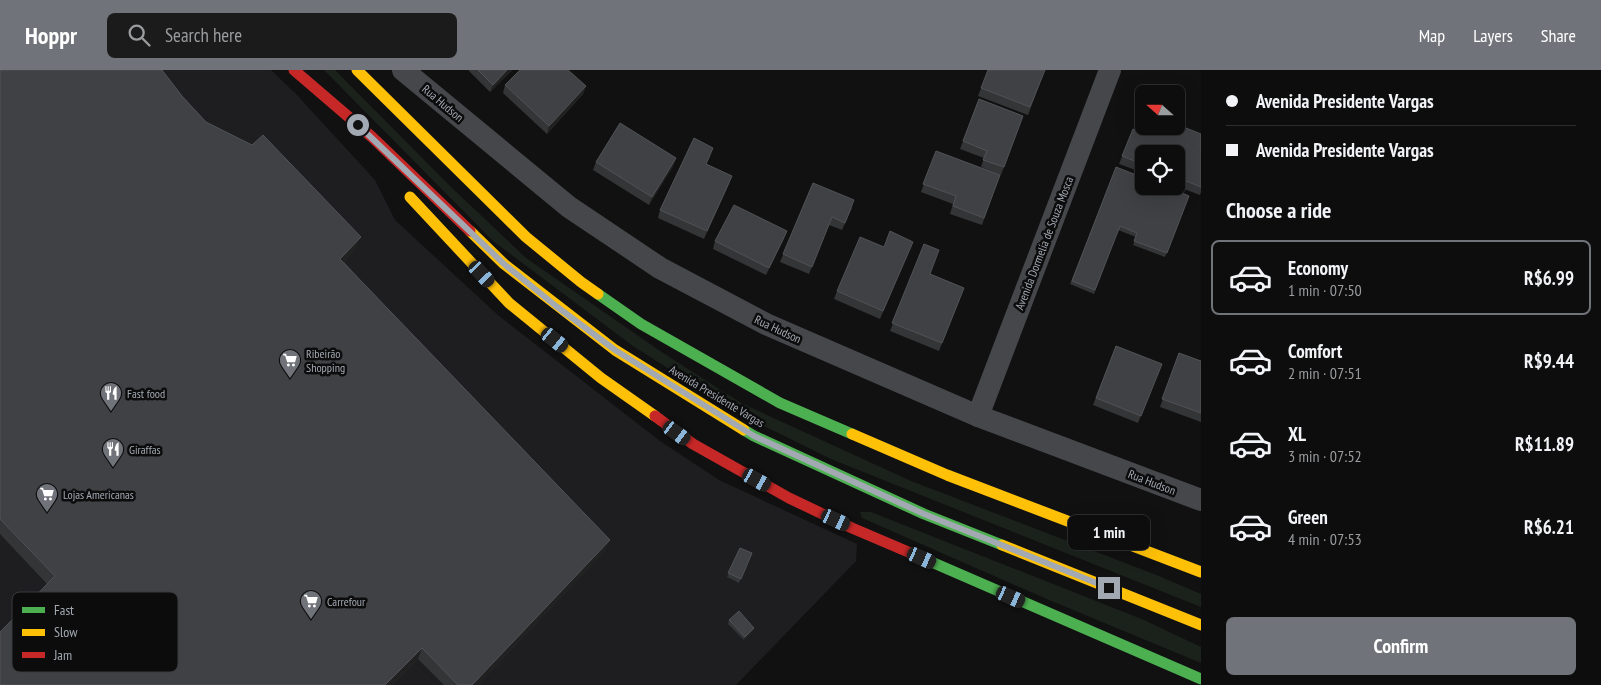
<!DOCTYPE html>
<meta charset="utf-8">
<style>
body{margin:0;font-family:"PT Sans Narrow",sans-serif;background:#1b1b1c;color:#f1f3f6;height:100vh;display:flex;flex-direction:column;font-size:19px;white-space:nowrap}
*{box-sizing:border-box;margin:0}
p{font-size:16px;color:#9a9c9e}
.icon{flex:none;width:28px;height:28px;fill:none;stroke:currentColor;stroke-width:2;stroke-linecap:round;stroke-linejoin:round}
.map{position:relative;flex:1;overflow:hidden}
.side{display:flex;flex-direction:column;background:#0d0d0e;width:400px}
.side>*{flex:none}
.guide{display:grid;align-content:center;height:110px;padding:0 25px;background:#0d0d0e}
.needle{width:32px;rotate:291deg}
.buttons{position:absolute;left:1135px;top:15px;display:grid;gap:10px}
.buttons a{display:grid;place-items:center;width:50px;height:50px;border-radius:8px;background:#0d0d0e;box-shadow:0 5px 20px #0002,0 0 0 1px #2d2d2e;font-size:25px}
.end{position:absolute;width:22px;height:22px;margin:-11px;border:6px solid #a3a9b2;background:#111;box-shadow:0 0 0 2px #111}
.from{border-radius:50%}
.bubble{position:absolute;height:35px;border-radius:8px;background:#0d0d0e;box-shadow:0 5px 20px #0002,0 0 0 1px #2d2d2e;font-size:16px;font-weight:600;line-height:35px;text-align:center}
.car{position:absolute;width:15px;height:30px;margin:-15px -8px;border-radius:6px;box-shadow:0 0 4px 1px #0007;background:linear-gradient(#222 24%,#8ab4d8 0 40%,#222 0 76%,#8ab4d8 0 86%,#222 0)}
.guide b{display:flex;align-items:center;gap:18px;height:48px;font-size:19px}
.guide b+b{border-top:1px solid #2d2d2e}
.guide i{width:12px;height:12px;background:#f1f3f6}
ul{padding:0;list-style:none}
li{display:flex;align-items:center;gap:15px;height:75px;margin:0 10px 8px;padding:0 15px;border:2px solid transparent;border-radius:8px}
li div{flex:1}
li b{display:block;font-size:19px}
li em{font-style:normal;font-weight:600}
li.current{border-color:#70747a}
li>.icon{width:45px;height:45px;stroke-width:1.5}
h2{padding:0 25px;font-size:22px;line-height:60px}
.primary-button{display:flex;gap:10px;margin-top:auto;padding:10px 25px}
.primary-button a{flex:1;height:58px;border-radius:8px;background:#70747a;color:#fff;font-size:20px;font-weight:600;line-height:58px;text-align:center}
header{display:flex;align-items:center;gap:30px;box-sizing:border-box;height:70px;padding:0 25px;background:#70747a;color:#fff}
header strong{font-size:24px}
nav{display:flex;gap:28px;margin-inline-start:auto;font-size:18px}
.search{width:350px;height:45px;background:#1b1b1c;display:flex;align-items:center;gap:12px;box-sizing:border-box;padding:0 18px;border-radius:8px;color:#9a9c9e;font-size:19px}
main{display:flex;flex:1;min-height:0}
.map>svg:first-child{display:block}
.built{fill:#1e1e20}
.green{fill:#1b221c}
.lines{fill:none;stroke-linecap:round;stroke-linejoin:round}
.street{stroke:#46474a;stroke-width:22}
.fast{stroke:#4caf50;stroke-width:11}
.slow{stroke:#ffc107;stroke-width:11}
.jam{stroke:#c62828;stroke-width:11}
.wall{fill:#343536}
.shaded-wall{fill:#212122}
.building{fill:#404144;stroke:#505255}
.route{stroke:#a3a9b2;stroke-width:6}
.labels{text-anchor:middle;dominant-baseline:central;stroke-width:5;stroke-linejoin:round;paint-order:stroke}
.street-label{font-size:12px;fill:#a3a9b2;stroke:#0c0c0d}
.poi-label{font-size:12px;fill:#a3a9b2;stroke:#0c0c0d;text-anchor:start}
.key{fill:#0c0c0d;stroke:#393b3f;stroke-width:1}
.key-label{font-size:14px;fill:#a3a9b2}
</style>
<header>
<strong>Hoppr</strong>
<div class="search"><svg class="icon" aria-label="search" viewBox="0 0 24 24"><circle cx="10" cy="10" r="6"/><path d="M15 15l6 6"/></svg>Search here</div>
<nav><a>Map</a><a>Layers</a><a>Share</a></nav>
</header>
<main>
<div class="map">
<svg width="1201" height="615" viewBox="0 0 1201 615">
<rect width="100%" height="100%" fill="#111112"/>
<polygon class="built" points="0,0 271,0 297,25 375,110 395,150 499,246 660,371 719,410 857,474 856,491 736,615 0,615"/>
<g class="green">
<polygon points="324,0 335,0 451,117 526,188 663,283 741,333 911,411 1154,504 1201,524 1201,537 831,389 740,344 633,276 493,171"/>
<polygon points="860,442 871,442 1144,550 1201,577 1201,593 1049,530 862,448"/>
</g>
<g class="lines">
<g class="street">
<polyline points="403,0 569,137 660,198 766,254 978,346 1201,430"/>
<polyline points="978,346 1110,0"/>
</g>
<g class="fast">
<polyline points="598,224 641,254 780,333 852,364"/>
<polyline points="744,360 754,366 924,444 1002,475"/>
<polyline points="920,487 1201,609"/>
</g>
<g class="slow">
<polyline points="357,0 526,167 581,212 598,224"/>
<polyline points="410,127 509,233 601,308 655,346"/>
<polyline points="470,161 504,194 615,280 744,360"/>
<polyline points="852,364 947,405 1201,502"/>
<polyline points="1002,475 1201,555"/>
</g>
<g class="jam">
<polyline points="294,0 372,67 470,161"/>
<polyline points="655,346 693,374 789,428 852,458 920,487"/>
</g>
</g>
<g class="wall">
<polygon points="0,0 182,26 206,52 357,177 344,192 606,480 478,615 444,615 418,589 392,615 0,615 47,514 0,464"/>
<polygon points="468,0 512,0 490,22"/>
<polygon points="988,0 1045,0 1028,45 978,26"/>
<polygon points="505,15 586,16 583,24 547,64 503,23"/>
<polygon points="979,29 1023,46 1001,105 981,97 984,88 960,79"/>
<polygon points="1133,59 1146,65 1201,64 1201,122 1200,125 1176,116 1176,84 1144,84 1144,103 1119,94"/>
<polygon points="936,81 1000,105 982,155 950,144 953,134 921,122"/>
<polygon points="711,85 706,94 729,114 704,169 658,148 660,140"/>
<polygon points="676,88 673,96 649,135 593,100 596,92"/>
<polygon points="1116,97 1189,126 1165,187 1133,175 1136,167 1118,160 1094,224 1070,214"/>
<polygon points="813,113 852,138 842,160 829,155 809,204 780,192"/>
<polygon points="787,161 784,169 766,205 713,179 715,171"/>
<polygon points="913,172 880,249 834,229 837,221 884,177"/>
<polygon points="924,174 930,204 964,218 939,281 890,261"/>
<polygon points="1116,276 1162,294 1138,353 1093,335"/>
<polygon points="1179,283 1201,291 1201,352 1160,337"/>
<polygon points="740,478 752,483 739,513 727,507"/>
<polygon points="729,550 754,558 753,562 744,570 728,554"/>
</g>
<g class="shaded-wall">
<polygon points="507,0 512,0 490,22 493,15"/>
<polygon points="586,16 583,24 547,64 549,56"/>
<polygon points="676,88 673,96 649,135 652,127"/>
<polygon points="732,106 729,114 704,169 707,161"/>
<polygon points="787,161 784,169 766,205 769,198"/>
<polygon points="361,167 357,177 337,200 340,189"/>
<polygon points="913,172 880,249 883,241"/>
<polygon points="610,470 606,480 478,615 472,615"/>
<polygon points="754,558 753,562 744,570 745,567"/>
<polygon points="422,578 418,589 392,615 385,615"/>
</g>
<g class="building">
<polygon points="0,0 162,0 182,26 206,52 252,75 263,65 361,167 340,189 610,470 472,615 458,615 422,578 385,615 0,615 0,562 55,506 0,449"/>
<polygon points="478,0 507,0 493,15"/>
<polygon points="520,0 568,0 586,16 549,56 505,15"/>
<polygon points="988,0 1045,0 1030,37 981,18"/>
<polygon points="979,29 1023,46 1004,97 983,90 987,81 963,71"/>
<polygon points="620,53 676,88 652,127 596,92"/>
<polygon points="1176,54 1201,64 1201,117 1176,107 1176,84 1144,84 1144,95 1122,86 1133,59 1146,65 1149,56 1176,56"/>
<polygon points="694,68 713,78 706,94 732,106 707,161 660,140"/>
<polygon points="936,81 1000,105 984,148 953,136 956,126 923,114"/>
<polygon points="1116,97 1144,108 1144,116 1165,116 1189,126 1167,183 1134,171 1137,163 1120,156 1095,220 1072,211"/>
<polygon points="813,113 854,130 845,153 832,147 812,197 783,184"/>
<polygon points="734,135 787,161 769,198 715,171"/>
<polygon points="890,161 913,172 883,241 837,221 860,167 884,177"/>
<polygon points="924,174 939,180 930,204 964,218 942,273 892,253"/>
<polygon points="1116,276 1162,294 1141,346 1096,328"/>
<polygon points="1179,283 1201,291 1201,343 1162,329"/>
<polygon points="740,478 752,483 741,509 728,503"/>
<polygon points="739,541 754,558 745,567 729,550"/>
</g>
<g class="lines">
<polyline class="route" points="358,55 504,194 556,236 615,280 754,366 924,444 1109,518"/>
</g>
<defs>
<g id="supermarket-pin" transform="scale(1.125)"><path d="M0 17L-7.5 6A9.5 9.5 0 1 1 7.5 6Z" fill="#70747a" stroke="#0c0c0d"/><path d="M-6-5.5h2.5l.6 2H6L4.5 2H-2.5L-4.4-4H-6ZM-1.5 3.2a1.3 1.3 0 1 0 .1 0ZM3 3.2a1.3 1.3 0 1 0 .1 0Z" fill="#fff"/></g>
<g id="restaurant-pin" transform="scale(1.125)"><path d="M0 17L-7.5 6A9.5 9.5 0 1 1 7.5 6Z" fill="#70747a" stroke="#0c0c0d"/><path d="M-5-6h1v4h1v-4h1v4h1v-4h1v5L-1.5 .5V6h-2V.5L-5-1ZM5-6V6H3V1.5H1.5Q1.5-4 5-6Z" fill="#fff"/></g>
</defs>
<g fill-rule="evenodd">
<use href="#supermarket-pin" x="290" y="290"/>
<use href="#restaurant-pin" x="111" y="323"/>
<use href="#restaurant-pin" x="113" y="379"/>
<use href="#supermarket-pin" x="47" y="424"/>
<use href="#supermarket-pin" x="311" y="531"/>
</g>
<g class="labels">
<g class="street-label">
<text transform="translate(443 33) rotate(40)">Rua Hudson</text>
<text transform="translate(1044 173) rotate(-69)">Avenida Dormelia de Souza Mosca</text>
<text transform="translate(778 259) rotate(25)">Rua Hudson</text>
<text transform="translate(717 326) rotate(31)">Avenida Presidente Vargas</text>
<text transform="translate(1152 412) rotate(21)">Rua Hudson</text>
</g>
<g class="poi-label">
<text x="306" y="283">Ribeirão<tspan x="306" dy="14">Shopping</tspan></text>
<text x="127" y="323">Fast food</text>
<text x="129" y="379">Giraffas</text>
<text x="63" y="424">Lojas Americanas</text>
<text x="327" y="531">Carrefour</text>
</g>
</g>
<rect x="12" y="522" width="166" height="80" rx="8" class="key"/>
<rect x="22" y="537" width="23" height="6" fill="#4caf50"/>
<rect x="22" y="559" width="23" height="7" fill="#ffc107"/>
<rect x="22" y="582" width="23" height="6" fill="#c62828"/>
<g class="key-label">
<text x="54" y="545">Fast</text>
<text x="54" y="567">Slow</text>
<text x="54" y="590">Jam</text>
</g>
</svg>
<div class="buttons">
<a><svg class="needle" viewBox="-14 -14 28 28"><path d="M0-13l5 13h-10z" fill="#e53935"/><path d="M0 13l5-13h-10z" fill="#9a9c9e"/></svg></a>
<a><svg class="icon" aria-label="locate" viewBox="0 0 24 24"><circle cx="12" cy="12" r="6"/><path d="M12 2v4M12 18v4M2 12h4M18 12h4"/></svg></a>
</div>
<i class="end from" style="left:358px;top:55px"></i>
<i class="end" style="left:1109px;top:518px"></i>
<div class="bubble" style="left:1068px;top:445px;width:82px">1 min</div>
<i class="car" style="left:482px;top:204px;rotate:137deg"></i>
<i class="car" style="left:555px;top:270px;rotate:129deg"></i>
<i class="car" style="left:677px;top:363px;rotate:126deg"></i>
<i class="car" style="left:757px;top:410px;rotate:119deg"></i>
<i class="car" style="left:836px;top:450px;rotate:115deg"></i>
<i class="car" style="left:922px;top:488px;rotate:114deg"></i>
<i class="car" style="left:1011px;top:527px;rotate:114deg"></i>
</div>
<section class="side">
<div class="guide">
<b><i class="from"></i>Avenida Presidente Vargas</b>
<b><i></i>Avenida Presidente Vargas</b>
</div>
<h2>Choose a ride</h2>
<ul>
<li class="current"><svg class="icon" aria-label="car" viewBox="0 0 24 24"><path d="M5 17H2v-5l4-1 3-4h7l3 4 3 1v5h-3M9 17h6M6 11h13"/><circle cx="7" cy="17" r="2"/><circle cx="17" cy="17" r="2"/></svg><div><b>Economy</b><p>1 min · 07:50</p></div><em>R$6.99</em></li>
<li><svg class="icon" aria-label="car" viewBox="0 0 24 24"><path d="M5 17H2v-5l4-1 3-4h7l3 4 3 1v5h-3M9 17h6M6 11h13"/><circle cx="7" cy="17" r="2"/><circle cx="17" cy="17" r="2"/></svg><div><b>Comfort</b><p>2 min · 07:51</p></div><em>R$9.44</em></li>
<li><svg class="icon" aria-label="car" viewBox="0 0 24 24"><path d="M5 17H2v-5l4-1 3-4h7l3 4 3 1v5h-3M9 17h6M6 11h13"/><circle cx="7" cy="17" r="2"/><circle cx="17" cy="17" r="2"/></svg><div><b>XL</b><p>3 min · 07:52</p></div><em>R$11.89</em></li>
<li><svg class="icon" aria-label="car" viewBox="0 0 24 24"><path d="M5 17H2v-5l4-1 3-4h7l3 4 3 1v5h-3M9 17h6M6 11h13"/><circle cx="7" cy="17" r="2"/><circle cx="17" cy="17" r="2"/></svg><div><b>Green</b><p>4 min · 07:53</p></div><em>R$6.21</em></li>
</ul>
<div class="primary-button"><a>Confirm</a></div>
</section>
</main>
